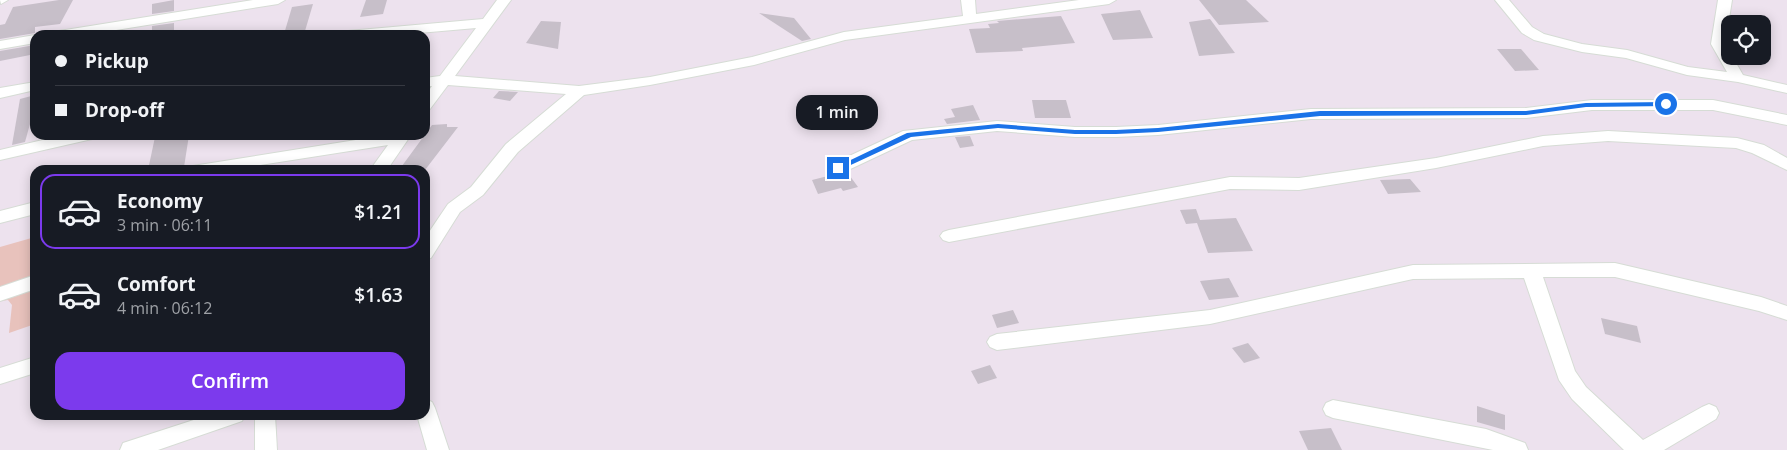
<!DOCTYPE html>
<meta charset="utf-8">
<style>
body{margin:0;font-family:"Open Sans",sans-serif;background:#20242c;color:#f1f3f6;height:100vh;display:flex;flex-direction:column;font-size:19px;white-space:nowrap}
*{box-sizing:border-box;margin:0}
p{font-size:16px;color:#9ea1a6}
.icon{flex:none;width:28px;height:28px;fill:none;stroke:currentColor;stroke-width:2;stroke-linecap:round;stroke-linejoin:round}
.map{position:relative;flex:1;overflow:hidden}
.details{position:absolute;left:30px;top:165px;width:400px;height:255px;display:flex;flex-direction:column;background:#171b24;border-radius:15px;box-shadow:0 2px 12px #0003}
.details>*{flex:none}
.guide{position:absolute;left:30px;top:30px;width:400px;height:110px;border-radius:15px;box-shadow:0 2px 12px #0003;display:grid;align-content:center;height:110px;padding:0 25px;background:#171b24}
.tools{position:absolute;left:1721px;top:15px;display:grid;gap:10px}
.tools a{display:grid;place-items:center;width:50px;height:50px;border-radius:10px;background:#171b24;box-shadow:0 2px 12px #0003;font-size:25px}
.end{position:absolute;width:22px;height:22px;margin:-11px;border:6px solid #1a73e8;background:#fff;box-shadow:0 0 0 2px #fff}
.from{border-radius:50%}
.bubble{position:absolute;height:35px;border-radius:15px;background:#171b24;box-shadow:0 2px 12px #0003;font-size:16px;font-weight:600;line-height:35px;text-align:center}
.guide b{display:flex;align-items:center;gap:18px;height:48px;font-size:19px}
.guide b+b{border-top:1px solid #363941}
.guide i{width:12px;height:12px;background:#f1f3f6}
ul{padding:9px 0 0;list-style:none}
li{display:flex;align-items:center;gap:15px;height:75px;margin:0 10px 8px;padding:0 15px;border:2px solid transparent;border-radius:15px}
li div{flex:1}
li b{display:block;font-size:19px}
li em{font-style:normal;font-weight:600}
li.selected{border-color:#7c3aed}
li>.icon{width:45px;height:45px;stroke-width:1.5}
.action{display:flex;gap:10px;margin-top:auto;padding:10px 25px}
.action a{flex:1;height:58px;border-radius:15px;background:#7c3aed;color:#fff;font-size:20px;font-weight:600;line-height:58px;text-align:center}
.map>svg:first-child{display:block}
.green{fill:#e8c2bc}
.building{fill:#c7bfc9}
.lines{fill:none;stroke-linecap:round;stroke-linejoin:round}
.street-casing{stroke:#d6dcd5;stroke-width:2}
.street{fill:#fff;fill-rule:evenodd}
.route{fill:#1a73e8}
</style>
<div class="map">
<svg width="1787" height="450" viewBox="0 0 1787 450">
<rect width="100%" height="100%" fill="#ede2ee"/>
<polygon class="green" points="35,237 35,324 9,333 12,305 8,300 0,301 0,247"/>
<g class="building">
<polygon points="59,0 73,0 60,24 35,27 35,33 0,39 0,25 5,24 13,7"/>
<polygon points="174,0 174,11 152,14 152,4"/>
<polygon points="366,0 387,0 383,14 360,17"/>
<polygon points="1199,0 1246,0 1269,22 1219,25"/>
<polygon points="313,4 305,31 284,34 292,7"/>
<polygon points="1140,10 1153,38 1113,40 1101,14"/>
<polygon points="759,13 794,18 811,39 802,41"/>
<polygon points="1061,16 1075,43 1022,48 1023,51 976,53 969,29 990,28 988,24 999,23 997,21"/>
<polygon points="1210,19 1235,53 1199,56 1189,22"/>
<polygon points="541,21 561,22 558,49 526,43"/>
<polygon points="174,23 174,32 152,35 152,26"/>
<polygon points="35,45 35,54 0,61 0,51"/>
<polygon points="1497,49 1521,49 1539,70 1515,71"/>
<polygon points="499,91 518,92 510,101 493,98"/>
<polygon points="35,95 35,106 25,142 12,145 20,99"/>
<polygon points="1032,100 1066,100 1071,118 1035,118"/>
<polygon points="973,105 980,120 947,124 944,119 955,117 951,109"/>
<polygon points="447,124 447,127 458,127 425,170 399,170 432,125"/>
<polygon points="166,135 189,135 184,167 173,170 148,170 155,137"/>
<polygon points="970,136 974,146 960,148 955,137"/>
<polygon points="847,172 858,187 843,191 841,188 818,194 812,180 832,175 830,173"/>
<polygon points="1410,179 1421,192 1388,194 1380,180"/>
<polygon points="1196,209 1200,220 1236,218 1253,251 1208,253 1197,223 1186,224 1180,210"/>
<polygon points="1229,278 1239,297 1209,300 1200,281"/>
<polygon points="1013,310 1019,323 997,328 992,315"/>
<polygon points="1601,318 1637,326 1641,343 1605,334"/>
<polygon points="1248,343 1260,358 1244,363 1232,348"/>
<polygon points="990,365 997,378 978,384 971,371"/>
<polygon points="1477,406 1505,415 1505,430 1477,422"/>
<polygon points="1331,428 1342,450 1308,450 1299,431"/>
</g>
<g class="lines">
<g class="street-casing">
<g id="street">
<polygon points="0,0 8,0 1,4"/>
<polygon points="253,0 285,0 278,4 85,35 52,35 59,31"/>
<polygon points="497,0 511,0 455,76 579,86 650,77 752,57 844,32 963,16 961,0 975,0 976,14 1079,0 1116,0 1109,4 845,40 754,65 650,85 584,95 518,152 483,195 460,212 431,258 425,259 425,238 448,204 471,187 506,144 566,94 448,85 430,109 425,111 425,96 432,86 425,86 425,78 440,76 476,28 396,35 341,35 348,31 483,19"/>
<polygon points="1495,0 1509,0 1532,27 1544,34 1582,44 1627,50 1688,67 1727,72 1711,44 1718,0 1732,0 1725,44 1730,56 1732,56 1743,75 1787,85 1787,93 1738,82 1687,75 1626,58 1582,52 1534,40 1522,33"/>
<polygon points="35,35 35,43 0,49 0,41"/>
<polygon points="35,82 35,90 0,98 0,88"/>
<polygon points="1592,100 1713,100 1787,115 1787,125 1713,110 1592,110 1526,118 1311,119 1158,135 1116,137 1075,137 997,131 912,140 844,172 832,172 830,168 832,164 903,131 997,121 1075,127 1116,127 1158,125 1311,109 1526,108"/>
<polygon points="1608,131 1737,138 1764,145 1787,158 1787,170 1752,153 1736,148 1608,141 1543,146 1436,168 1299,190 1230,189 949,242 943,240 940,236 943,232 949,230 1230,177 1299,178 1436,158 1543,136"/>
<polygon points="64,135 94,135 92,139 0,160 0,150"/>
<polygon points="387,135 411,135 387,170 370,170 388,145 228,170 191,170 193,166 199,165"/>
<polygon points="35,202 35,214 0,223 0,211"/>
<polygon points="1615,263 1761,297 1787,306 1787,320 1759,311 1615,277 1543,277 1575,371 1586,387 1643,440 1702,407 1709,404 1716,407 1719,413 1716,419 1664,450 1624,450 1572,399 1559,380 1524,278 1413,279 1210,324 997,350 990,347 987,342 990,337 997,334 1210,310 1413,265"/>
<polygon points="35,275 35,289 0,301 0,287"/>
<polygon points="35,357 35,373 0,384 0,368"/>
<polygon points="425,399 432,402 435,408 449,450 427,450 417,415 425,415"/>
<polygon points="1333,400 1486,429 1525,443 1528,450 1493,450 1333,418 1326,415 1323,409 1326,403"/>
<polygon points="209,415 245,415 242,421 158,450 120,450 123,443"/>
<polygon points="255,415 275,415 277,450 255,450"/>
</g>
</g>
<use href="#street" class="street"/>
</g>
<polygon class="route" points="1666,102 1669,106 1586,107 1526,115 1320,116 1158,132 1116,134 1075,134 998,128 911,137 840,170 834,168 907,133 998,124 1075,130 1116,130 1158,128 1320,111 1526,111 1586,103"/>
</svg>
<div class="tools">
<a><svg class="icon" aria-label="locate" viewBox="0 0 24 24"><circle cx="12" cy="12" r="6"/><path d="M12 2v4M12 18v4M2 12h4M18 12h4"/></svg></a>
</div>
<i class="end from" style="left:1666px;top:104px"></i>
<i class="end" style="left:838px;top:168px"></i>
<div class="bubble" style="left:796px;top:95px;width:82px">1 min</div>
<div class="guide">
<b><i class="from"></i>Pickup</b>
<b><i></i>Drop-off</b>
</div>
<section class="details">
<ul>
<li class="selected"><svg class="icon" aria-label="car" viewBox="0 0 24 24"><path d="M5 17H2v-5l4-1 3-4h7l3 4 3 1v5h-3M9 17h6M6 11h13"/><circle cx="7" cy="17" r="2"/><circle cx="17" cy="17" r="2"/></svg><div><b>Economy</b><p>3 min · 06:11</p></div><em>$1.21</em></li>
<li><svg class="icon" aria-label="car" viewBox="0 0 24 24"><path d="M5 17H2v-5l4-1 3-4h7l3 4 3 1v5h-3M9 17h6M6 11h13"/><circle cx="7" cy="17" r="2"/><circle cx="17" cy="17" r="2"/></svg><div><b>Comfort</b><p>4 min · 06:12</p></div><em>$1.63</em></li>
</ul>
<div class="action"><a>Confirm</a></div>
</section>
</div>
